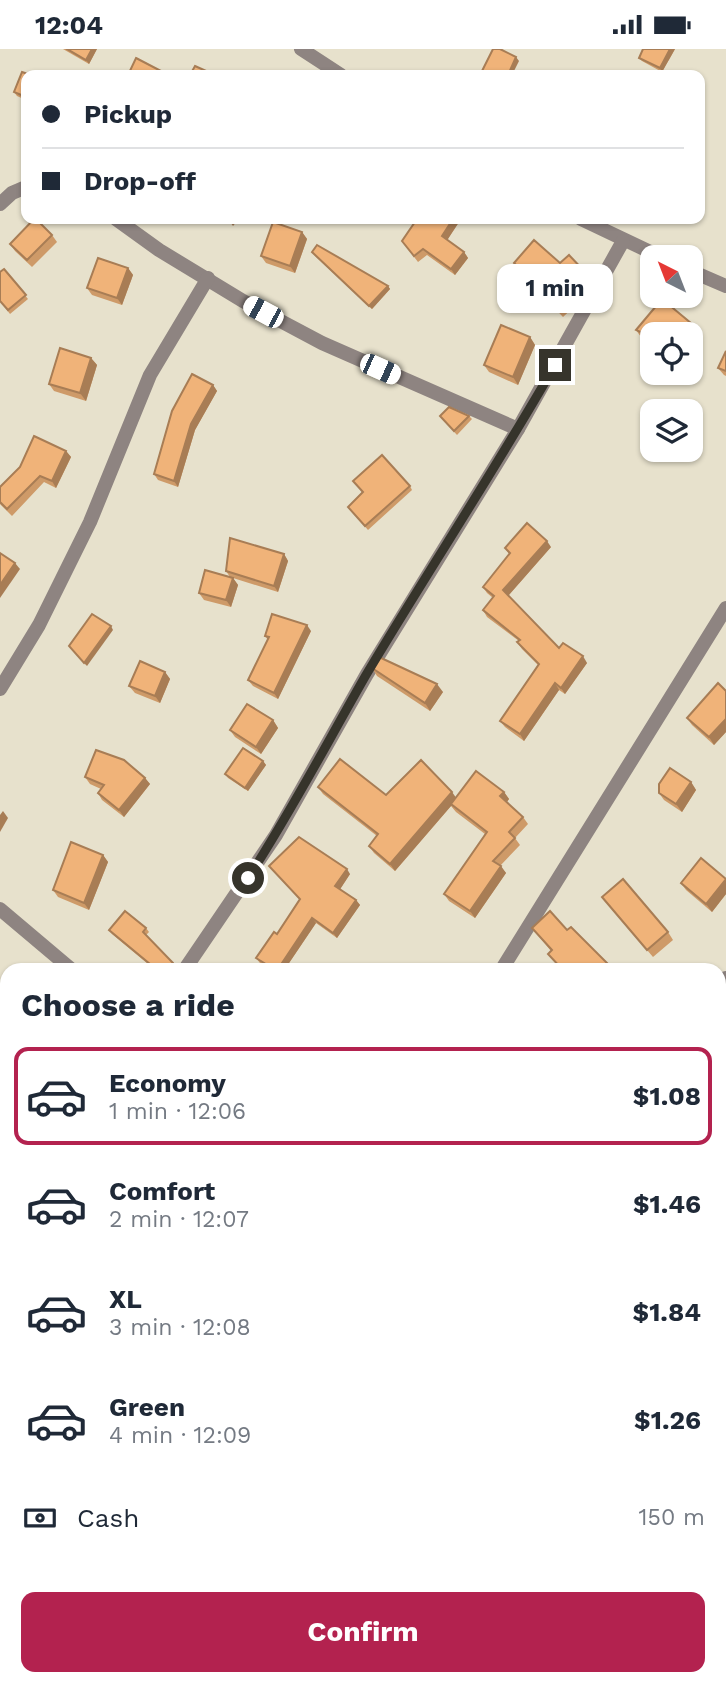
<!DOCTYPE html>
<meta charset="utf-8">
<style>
body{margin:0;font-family:"Work Sans",sans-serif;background:#f6f6f7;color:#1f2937;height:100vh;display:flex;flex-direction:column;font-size:26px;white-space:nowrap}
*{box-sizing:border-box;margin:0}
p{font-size:23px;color:#747a83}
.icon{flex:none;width:38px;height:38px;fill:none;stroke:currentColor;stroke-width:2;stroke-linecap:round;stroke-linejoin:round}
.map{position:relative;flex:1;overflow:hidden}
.details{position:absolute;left:0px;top:914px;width:726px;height:723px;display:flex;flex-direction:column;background:#fff;border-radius:21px 21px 0 0;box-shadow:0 2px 5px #0004}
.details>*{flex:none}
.top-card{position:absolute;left:21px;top:21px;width:684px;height:154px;border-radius:14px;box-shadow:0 2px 5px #0004;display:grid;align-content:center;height:154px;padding:0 21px;background:#fff}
.needle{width:46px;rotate:318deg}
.buttons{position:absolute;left:640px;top:196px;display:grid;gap:14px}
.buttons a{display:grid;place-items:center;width:63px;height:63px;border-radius:14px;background:#fff;box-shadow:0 2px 5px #0004;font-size:35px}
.end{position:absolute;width:32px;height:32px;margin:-16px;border:9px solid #36342b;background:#fff;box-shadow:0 0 0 4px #fff}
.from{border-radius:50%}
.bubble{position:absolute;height:49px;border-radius:14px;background:#fff;box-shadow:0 2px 5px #0004;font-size:23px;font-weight:700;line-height:49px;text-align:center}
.car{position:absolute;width:21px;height:42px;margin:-21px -10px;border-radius:9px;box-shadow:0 0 5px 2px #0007;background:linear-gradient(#fff 24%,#345 0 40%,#fff 0 76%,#345 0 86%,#fff 0)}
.top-card b{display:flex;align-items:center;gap:24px;height:66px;font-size:26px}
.top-card b+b{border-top:2px solid #e0e1e3}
.top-card i{width:18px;height:18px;background:#1f2937}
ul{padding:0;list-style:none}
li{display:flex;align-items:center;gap:21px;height:98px;margin:0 14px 10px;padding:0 7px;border:4px solid transparent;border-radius:14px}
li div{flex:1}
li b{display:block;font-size:26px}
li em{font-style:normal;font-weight:700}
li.current{border-color:#b3224f}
li>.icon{width:63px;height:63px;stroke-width:1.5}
h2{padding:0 21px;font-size:32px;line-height:84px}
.pay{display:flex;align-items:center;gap:18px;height:77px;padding:0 21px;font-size:26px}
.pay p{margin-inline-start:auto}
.action{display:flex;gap:14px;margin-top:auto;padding:14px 21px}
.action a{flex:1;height:80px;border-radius:14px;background:#b3224f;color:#fff;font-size:28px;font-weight:700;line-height:80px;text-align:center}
.status{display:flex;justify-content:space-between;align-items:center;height:49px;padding:0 35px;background:#fff;direction:ltr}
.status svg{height:19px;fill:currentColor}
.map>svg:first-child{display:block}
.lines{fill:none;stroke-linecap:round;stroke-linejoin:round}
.street{stroke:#8e8481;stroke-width:14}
.wall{fill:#ce9a68}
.shaded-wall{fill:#a87d55}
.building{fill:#f0b379;stroke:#a87d55;stroke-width:2}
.route{stroke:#36342b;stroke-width:9}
</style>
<div class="status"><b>12:04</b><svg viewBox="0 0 49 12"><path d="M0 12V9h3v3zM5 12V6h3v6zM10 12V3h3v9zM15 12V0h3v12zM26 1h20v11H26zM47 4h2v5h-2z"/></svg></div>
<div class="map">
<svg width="726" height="1636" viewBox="0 0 726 1636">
<rect width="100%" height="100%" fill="#e7e1cc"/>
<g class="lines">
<g class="street">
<polyline points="301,0 341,26"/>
<polyline points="0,155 12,144 26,138"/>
<polyline points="116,170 159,201 243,252 322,294 518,380"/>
<polyline points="581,170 661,208"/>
<polyline points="691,222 726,237"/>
<polyline points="0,640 39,576 90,473 150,326 208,229"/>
<polyline points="0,860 71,920"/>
<polyline points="185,920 276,786 367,625 518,380 623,192"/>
<polyline points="502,920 726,559"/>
<polyline points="719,938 726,929"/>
<polyline points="0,1204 7,1193"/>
<polyline points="0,1630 7,1620"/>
<polyline points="217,1636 219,1629"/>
</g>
</g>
<g class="wall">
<polygon points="63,0 97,0 89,15"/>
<polygon points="675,0 662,23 642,12 639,9"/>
<polygon points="26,26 26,51 17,47 14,43"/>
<polygon points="417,170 461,170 447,191 464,203 468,209 455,226 427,206 418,213 402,192"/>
<polygon points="302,183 307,190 295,224 266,214 261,207"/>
<polygon points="52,186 57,193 32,218 15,202 10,195"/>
<polygon points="312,203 388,237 390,240 372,260 315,207"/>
<polygon points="514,214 560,214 586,224 590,230 577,255 563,268 540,244 536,238 536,237 518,220"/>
<polygon points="128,219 133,226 122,256 92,246 87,239"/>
<polygon points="4,220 28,250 10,265 0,252"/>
<polygon points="636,281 703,288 653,285 653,294 641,288"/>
<polygon points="530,288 535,296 518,336 489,323 484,316"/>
<polygon points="726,302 726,327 724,326 718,319"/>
<polygon points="91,309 97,316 86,352 54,342 49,335"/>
<polygon points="213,336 217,342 195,381 178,438 158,431 154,425"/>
<polygon points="440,367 469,367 472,370 457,386"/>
<polygon points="66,402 71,408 56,439 44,433 12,467 0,455 0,438"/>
<polygon points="353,432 410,437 412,441 368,481 348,458 362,443"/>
<polygon points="551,498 508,547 559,599 587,614 565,645 559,641 524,692 505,678 500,672 538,616 522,600 517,593 519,592 487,568 483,561 493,549 487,544 483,538 509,505 505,499"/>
<polygon points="284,505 288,512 278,543 233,529 238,536 231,558 204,551 199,544 230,528 226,522"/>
<polygon points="311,582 278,650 253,637 248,631 268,591 265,587"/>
<polygon points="372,619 443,643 430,662 377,627"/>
<polygon points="165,623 170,630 160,654 135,644 129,637"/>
<polygon points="726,642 726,683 714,696 692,676 687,669"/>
<polygon points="273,671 278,679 261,705 235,688 230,681"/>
<polygon points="263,712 266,716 248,742 228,729 225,725"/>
<polygon points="85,728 145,729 150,735 124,768 102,751 98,744 101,740 90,735"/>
<polygon points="691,733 696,741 682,763 664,751 659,744"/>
<polygon points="318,738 386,746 456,748 504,743 509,750 507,753 523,768 528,775 515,789 520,796 500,817 506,824 475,869 449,852 444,845 485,785 456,763 451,757 395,822 374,804 369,797 377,787 323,745"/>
<polygon points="103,806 108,813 89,861 58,848 53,841"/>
<polygon points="269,817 350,825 340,840 356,851 360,856 337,889 316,874 285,920 270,920 260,914 256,909 277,885 300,851"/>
<polygon points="726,830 726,845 712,863 686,841 681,834"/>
<polygon points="602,848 668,883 673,891 653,908"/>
<polygon points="146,879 149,883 146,886 173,914 176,918 176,920 154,920 112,885 109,881"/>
<polygon points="532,879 567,881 613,920 561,920 548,905 551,902"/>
<polygon points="7,1018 7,1059 0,1054 0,1028"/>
<polygon points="40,1629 70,1629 66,1636 51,1636"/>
</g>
<g class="shaded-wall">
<polygon points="92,0 97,0 89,15 86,11"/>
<polygon points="670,0 675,0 662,23 660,19"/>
<polygon points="516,8 519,12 512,26 508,26"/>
<polygon points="228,170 239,170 233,177"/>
<polygon points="453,170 461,170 446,193 442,187"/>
<polygon points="302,183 307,190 295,224 290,217"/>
<polygon points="464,203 468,209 455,226 451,220"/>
<polygon points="128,219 133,226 122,256 117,249"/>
<polygon points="586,224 590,230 577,255 572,249"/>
<polygon points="388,237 390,240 372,260 369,257"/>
<polygon points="698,280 703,288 691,302 691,289"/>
<polygon points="530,288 535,296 518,336 513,328"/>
<polygon points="91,309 97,316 86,352 80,344"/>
<polygon points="213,336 217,342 195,381 178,438 174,432 191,375"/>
<polygon points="66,402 71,408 56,439 52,432"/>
<polygon points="547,492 551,498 508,547 503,541"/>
<polygon points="284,505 288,512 278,543 274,537"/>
<polygon points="15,514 20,520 0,549 0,536"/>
<polygon points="233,529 238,536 231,558 226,551"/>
<polygon points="307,576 311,582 278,650 274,644"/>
<polygon points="111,577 113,581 87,617 84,614"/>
<polygon points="583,607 587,614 565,645 561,639"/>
<polygon points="165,623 170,630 160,654 155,647"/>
<polygon points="555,634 559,641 524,692 520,685"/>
<polygon points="437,635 443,643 430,662 425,654"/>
<polygon points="273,671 278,679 261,705 256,698"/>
<polygon points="725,671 726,673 726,683 714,696 709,688"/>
<polygon points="263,712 266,716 248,742 245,739"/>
<polygon points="145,729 150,735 124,768 119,761"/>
<polygon points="691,733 696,741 682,763 676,755"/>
<polygon points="452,743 457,750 395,822 390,815"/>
<polygon points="504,743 509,750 506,754 500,747"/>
<polygon points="3,762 8,769 0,783 0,766"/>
<polygon points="103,806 108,813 89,861 84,854"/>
<polygon points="501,817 506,824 475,869 470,862"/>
<polygon points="347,820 350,825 339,842 335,837"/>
<polygon points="726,831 726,845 712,863 706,855"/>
<polygon points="356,851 360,856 337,889 333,884"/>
<polygon points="312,869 316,874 285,920 278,920"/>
<polygon points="719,1273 725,1280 719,1286"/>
<polygon points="7,1309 7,1321 0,1330 0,1318"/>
<polygon points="7,1360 7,1373 0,1384 0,1371"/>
<polygon points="5,1456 7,1459 7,1467 0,1477 0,1465"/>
<polygon points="61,1629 70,1629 66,1636 57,1636"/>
</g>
<g class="building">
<polygon points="67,0 92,0 86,11"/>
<polygon points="493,0 500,0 516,8 508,26 486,26 481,24"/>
<polygon points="643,0 670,0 660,19 639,9"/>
<polygon points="136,9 161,22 159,26 128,26"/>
<polygon points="195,17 215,26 190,26"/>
<polygon points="22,23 31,26 26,26 26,48 14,43"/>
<polygon points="34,170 36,170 52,186 27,211 10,195"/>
<polygon points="417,170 453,170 442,187 464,203 451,220 423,200 414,207 402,192"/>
<polygon points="273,173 302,183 290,217 261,207"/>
<polygon points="534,191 560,214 569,206 586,224 572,249 559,262 536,238 537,236 514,214"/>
<polygon points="317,196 388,237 369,257 312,203"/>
<polygon points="98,209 128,219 117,249 87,239"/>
<polygon points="4,220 26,246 8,261 0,252 0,223"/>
<polygon points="662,250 698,280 691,289 691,285 653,285 653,289 636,281"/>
<polygon points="501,276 530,288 513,328 484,316"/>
<polygon points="60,299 91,309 80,344 49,335"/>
<polygon points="726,302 726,322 718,319"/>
<polygon points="192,325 213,336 191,375 174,432 154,425 172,362"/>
<polygon points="449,358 469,367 454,382 440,367"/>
<polygon points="34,387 66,402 52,432 40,427 7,460 0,453 0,438 20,418"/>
<polygon points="382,406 410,437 365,477 348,458 363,443 353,432"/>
<polygon points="527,474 547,492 503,541 559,599 563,594 583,607 561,639 555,634 520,685 500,672 539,615 517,593 520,591 483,561 494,547 483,538 510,504 505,499"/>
<polygon points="230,489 284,505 274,537 226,522"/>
<polygon points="0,504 15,514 0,536"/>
<polygon points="205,521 233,529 226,551 199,544"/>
<polygon points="92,565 111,577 84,614 69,597"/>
<polygon points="272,565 307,576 274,644 248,631 269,588 265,587"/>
<polygon points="379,608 437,635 425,654 372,619"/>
<polygon points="140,612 165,623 155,647 129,637"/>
<polygon points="718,634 726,642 726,672 725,671 709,688 687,669"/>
<polygon points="247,655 273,671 256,698 230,681"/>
<polygon points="243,699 263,712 245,739 225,725"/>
<polygon points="96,701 124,711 145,729 119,761 98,744 104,736 85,728"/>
<polygon points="340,710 386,746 421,711 452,743 390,815 369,797 378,785 318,738"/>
<polygon points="670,719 691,733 676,755 659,744 659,735"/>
<polygon points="476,722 504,743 500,747 523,768 509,783 515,789 493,812 501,817 470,862 444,845 487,783 451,755"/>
<polygon points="299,788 347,820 335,837 356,851 333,884 312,869 278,920 274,920 256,909 274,883 277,885 300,850 269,817"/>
<polygon points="71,793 103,806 84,854 53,841"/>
<polygon points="701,809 726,830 706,855 681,834"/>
<polygon points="623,830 668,883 647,901 602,848"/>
<polygon points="125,862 146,879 143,883 173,914 174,920 156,920 109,881"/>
<polygon points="550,862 567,881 571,878 613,920 562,920 548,905 552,901 532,879"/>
<polygon points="7,1018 7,1055 0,1051 0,1028"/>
<polygon points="726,1088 726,1106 719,1100 719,1095"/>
<polygon points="7,1264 7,1309 0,1318 0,1273"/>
<polygon points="0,1341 7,1345 7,1360 0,1371"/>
<polygon points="0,1452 5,1456 0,1465"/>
<polygon points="47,1629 61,1629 57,1635"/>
<polygon points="641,1629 685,1629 694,1636 636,1636"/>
</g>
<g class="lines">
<path class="route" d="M248 829C291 763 327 694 366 626 428 522 495 421 555 316"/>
</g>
</svg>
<div class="buttons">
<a><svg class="needle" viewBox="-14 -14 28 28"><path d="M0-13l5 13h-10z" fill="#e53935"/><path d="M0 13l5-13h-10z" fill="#747a83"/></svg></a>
<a><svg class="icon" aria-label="locate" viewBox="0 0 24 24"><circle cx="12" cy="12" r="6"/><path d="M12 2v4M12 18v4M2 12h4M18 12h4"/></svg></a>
<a><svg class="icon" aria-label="layers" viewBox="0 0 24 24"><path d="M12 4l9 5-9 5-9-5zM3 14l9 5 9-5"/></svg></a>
</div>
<i class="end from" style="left:248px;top:829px"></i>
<i class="end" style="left:555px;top:316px"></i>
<div class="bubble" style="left:497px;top:215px;width:116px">1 min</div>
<i class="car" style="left:263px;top:263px;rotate:298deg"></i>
<i class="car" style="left:380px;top:320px;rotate:114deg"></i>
<div class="top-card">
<b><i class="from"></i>Pickup</b>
<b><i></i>Drop-off</b>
</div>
<section class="details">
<h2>Choose a ride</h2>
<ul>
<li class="current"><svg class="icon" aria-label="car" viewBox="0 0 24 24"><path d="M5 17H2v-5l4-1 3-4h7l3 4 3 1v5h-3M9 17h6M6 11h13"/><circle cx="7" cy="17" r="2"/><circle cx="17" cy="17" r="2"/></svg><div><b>Economy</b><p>1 min · 12:06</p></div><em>$1.08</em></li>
<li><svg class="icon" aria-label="car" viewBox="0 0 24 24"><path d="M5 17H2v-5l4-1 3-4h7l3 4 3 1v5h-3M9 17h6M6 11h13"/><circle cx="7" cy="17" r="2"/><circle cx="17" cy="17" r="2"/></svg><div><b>Comfort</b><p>2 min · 12:07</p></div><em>$1.46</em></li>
<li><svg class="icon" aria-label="car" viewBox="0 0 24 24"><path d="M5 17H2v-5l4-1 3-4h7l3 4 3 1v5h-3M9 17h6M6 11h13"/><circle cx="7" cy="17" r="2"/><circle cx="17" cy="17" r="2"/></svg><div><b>XL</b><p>3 min · 12:08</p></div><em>$1.84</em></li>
<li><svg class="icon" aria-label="car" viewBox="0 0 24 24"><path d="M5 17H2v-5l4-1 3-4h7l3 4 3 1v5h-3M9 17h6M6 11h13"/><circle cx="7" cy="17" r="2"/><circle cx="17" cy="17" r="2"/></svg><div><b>Green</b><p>4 min · 12:09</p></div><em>$1.26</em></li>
</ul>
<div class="pay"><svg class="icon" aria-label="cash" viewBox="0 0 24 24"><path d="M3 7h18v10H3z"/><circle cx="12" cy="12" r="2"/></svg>Cash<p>150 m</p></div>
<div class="action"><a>Confirm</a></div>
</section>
</div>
